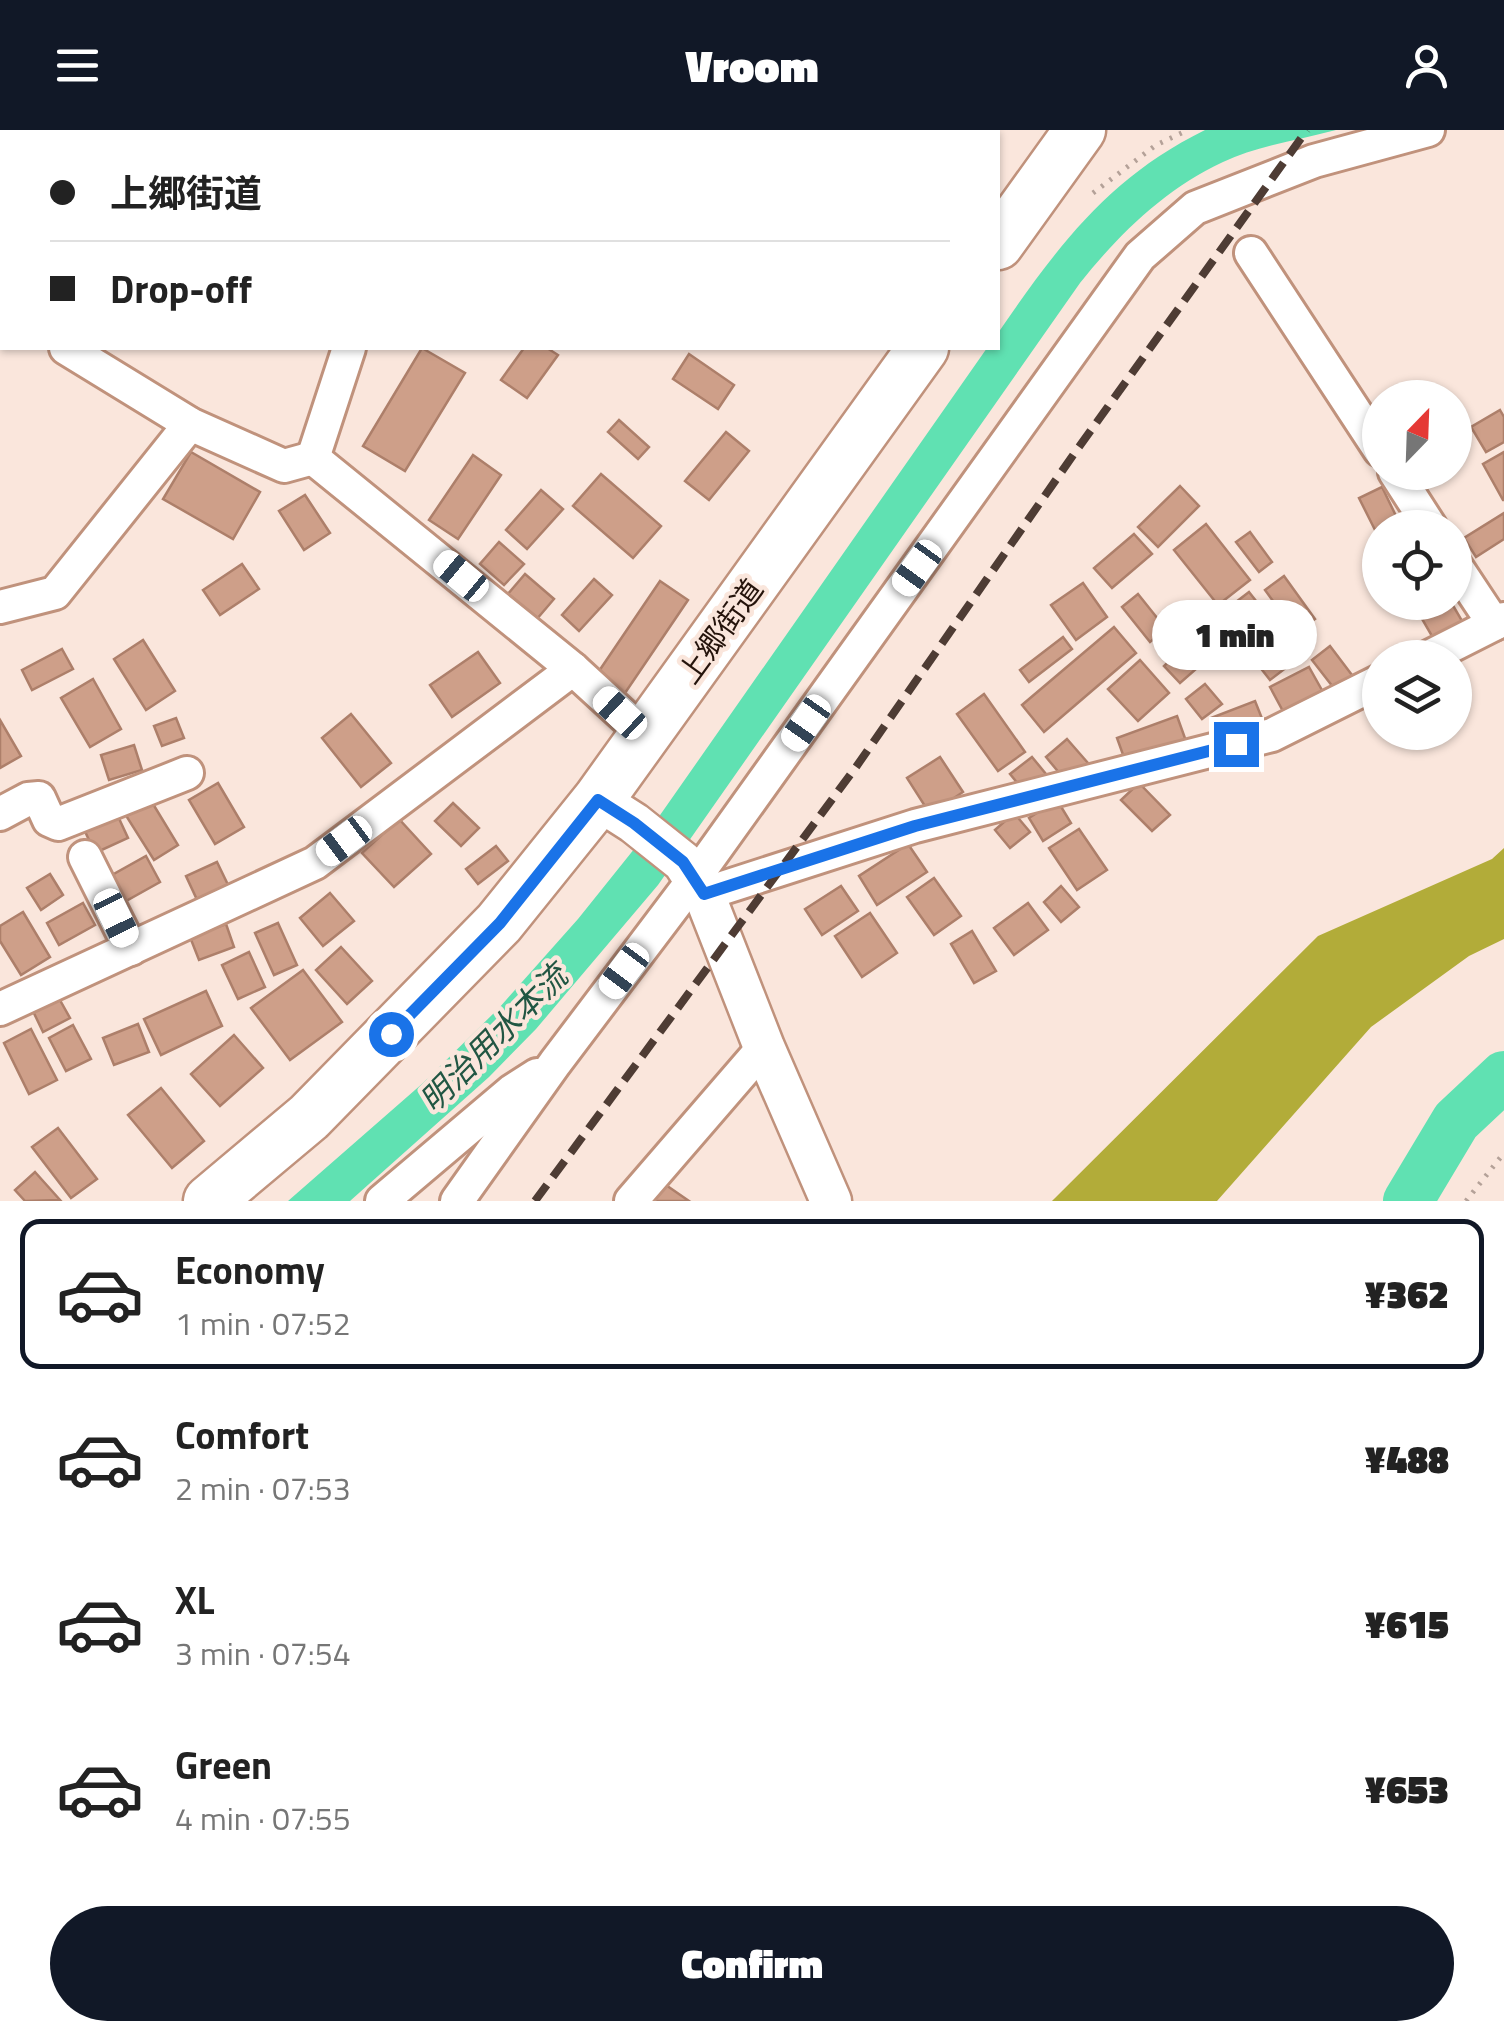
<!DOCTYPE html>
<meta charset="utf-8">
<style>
body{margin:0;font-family:"Titillium Web","Noto Sans JP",sans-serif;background:#f2f2f2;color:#222;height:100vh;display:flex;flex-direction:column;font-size:38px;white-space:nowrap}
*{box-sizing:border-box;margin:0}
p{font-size:32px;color:#767676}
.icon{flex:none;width:55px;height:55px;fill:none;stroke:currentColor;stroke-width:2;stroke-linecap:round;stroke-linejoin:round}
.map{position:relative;height:1071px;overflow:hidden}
.panel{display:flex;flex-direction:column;background:#fff;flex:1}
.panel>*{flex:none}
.hud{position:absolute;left:0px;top:0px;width:1000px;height:220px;box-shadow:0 2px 8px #0004;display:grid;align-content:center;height:220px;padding:0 50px;background:#fff}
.needle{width:65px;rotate:23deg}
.buttons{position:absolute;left:1362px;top:250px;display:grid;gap:20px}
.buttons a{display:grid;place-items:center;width:110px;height:110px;border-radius:50%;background:#fff;box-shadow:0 2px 8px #0004;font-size:50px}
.end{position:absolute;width:45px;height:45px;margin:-22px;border:12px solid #1a73e8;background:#fff;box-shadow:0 0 0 5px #fff}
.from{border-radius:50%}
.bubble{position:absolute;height:70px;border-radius:35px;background:#fff;box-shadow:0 2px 8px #0004;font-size:32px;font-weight:800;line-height:70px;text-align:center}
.car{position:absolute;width:30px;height:60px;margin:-30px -15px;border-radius:12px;box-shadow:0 0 8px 2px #0007;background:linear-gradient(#fff 24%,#345 0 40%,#fff 0 76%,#345 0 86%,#fff 0)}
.hud b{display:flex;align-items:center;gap:35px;height:95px;font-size:38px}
.hud b+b{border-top:2px solid #e0e0e0}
.hud i{width:25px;height:25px;background:#222}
ul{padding:18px 0 0;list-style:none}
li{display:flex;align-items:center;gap:30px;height:150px;margin:0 20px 15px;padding:0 30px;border:5px solid transparent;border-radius:20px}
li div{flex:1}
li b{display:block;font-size:38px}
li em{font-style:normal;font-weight:800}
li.selected{border-color:#111827}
li>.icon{width:90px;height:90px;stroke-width:1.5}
.button{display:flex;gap:20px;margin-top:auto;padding:20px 50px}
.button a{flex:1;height:115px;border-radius:60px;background:#111827;color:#fff;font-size:40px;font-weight:800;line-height:115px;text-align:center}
header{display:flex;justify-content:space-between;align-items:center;height:130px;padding:0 50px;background:#111827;color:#fff;font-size:45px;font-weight:800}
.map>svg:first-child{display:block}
.forest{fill:#b2ac39}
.water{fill:#60e1b2}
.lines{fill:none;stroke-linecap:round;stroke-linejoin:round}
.river{stroke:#60e1b2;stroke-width:50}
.building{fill:#ce9f89;stroke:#ad7f6a;stroke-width:2.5}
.service-casing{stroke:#c0927c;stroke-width:20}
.minor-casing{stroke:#c0927c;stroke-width:38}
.tertiary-casing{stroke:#c0927c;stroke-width:45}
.primary-casing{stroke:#c0927c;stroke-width:55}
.path{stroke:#b4a198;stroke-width:5;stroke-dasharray:2.5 8;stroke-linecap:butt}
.service{stroke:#fff;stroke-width:15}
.minor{stroke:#fff;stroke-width:32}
.tertiary{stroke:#fff;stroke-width:40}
.primary{stroke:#fff;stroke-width:50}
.rail{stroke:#4e3c34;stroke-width:8;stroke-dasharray:20 10;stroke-linecap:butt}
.route{stroke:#1a73e8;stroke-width:12}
.labels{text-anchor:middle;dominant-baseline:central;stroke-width:9;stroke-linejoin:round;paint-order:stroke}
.street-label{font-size:30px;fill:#25140c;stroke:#fae6dc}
.water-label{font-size:32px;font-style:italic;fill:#215643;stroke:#fae6dc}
</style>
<header><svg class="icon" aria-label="menu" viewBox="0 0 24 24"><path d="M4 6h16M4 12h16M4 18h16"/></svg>Vroom<svg class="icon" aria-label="person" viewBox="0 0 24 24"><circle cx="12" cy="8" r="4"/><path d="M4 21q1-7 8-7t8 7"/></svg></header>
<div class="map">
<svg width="1504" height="1071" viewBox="0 0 1504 1071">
<rect width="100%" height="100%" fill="#fae6dc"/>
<polygon class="forest" points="1504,718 1504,809 1469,826 1371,897 1217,1071 1052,1071 1318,806 1492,729"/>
<path class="water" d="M1205 0H1336C1299 10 1257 16 1223 32 1165 59 1119 104 1080 153L658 755 536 899 489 947 350 1071H288L423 953 499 878 578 789 651 698 987 218H998V203C1057 117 1109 47 1205 0Z"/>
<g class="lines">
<polyline class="river" points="1408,1071 1456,991 1504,946"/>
</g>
<g class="building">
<polygon points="422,218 465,243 405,341 363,316"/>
<polygon points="524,218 547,218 558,225 527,268 501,250"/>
<polygon points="689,224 734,255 718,279 673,249"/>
<polygon points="1500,280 1504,287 1504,312 1486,322 1471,297"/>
<polygon points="619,290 649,317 638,329 608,302"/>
<polygon points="726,302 749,321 709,370 685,351"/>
<polygon points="191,322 260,362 233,409 163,369"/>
<polygon points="1504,322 1504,370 1503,370 1483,334"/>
<polygon points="473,325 501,345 458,409 429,390"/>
<polygon points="601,344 661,396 633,428 573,376"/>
<polygon points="1180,356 1199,376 1158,417 1138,397"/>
<polygon points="1382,357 1398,390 1375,400 1359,368"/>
<polygon points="541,360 563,379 527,419 506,400"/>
<polygon points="305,365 330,403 304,420 279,381"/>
<polygon points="1504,383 1504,409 1476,427 1464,408"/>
<polygon points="1206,394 1250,450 1218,475 1174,420"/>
<polygon points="1250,402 1272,432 1259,442 1236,412"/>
<polygon points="1134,404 1152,424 1112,458 1094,438"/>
<polygon points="499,412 524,434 504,455 480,434"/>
<polygon points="242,434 259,459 220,485 203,460"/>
<polygon points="525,444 554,469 536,490 507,465"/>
<polygon points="1284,446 1315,489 1296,503 1265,460"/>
<polygon points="594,449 612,465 579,501 562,485"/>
<polygon points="660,451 688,470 623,566 595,547"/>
<polygon points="1083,453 1107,487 1076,510 1051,475"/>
<polygon points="1249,462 1300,527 1270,550 1219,485"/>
<polygon points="1138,464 1166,499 1150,512 1122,477"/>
<polygon points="1434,472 1451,472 1465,496 1436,513 1418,482"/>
<polygon points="1114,497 1136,523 1044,602 1022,575"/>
<polygon points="1210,499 1225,517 1211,529 1195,511"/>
<polygon points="1063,507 1072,519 1029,552 1020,540"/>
<polygon points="143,510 175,561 146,580 114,529"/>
<polygon points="1187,514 1204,532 1180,553 1164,536"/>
<polygon points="1330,516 1358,553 1340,566 1312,530"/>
<polygon points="62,519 73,539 32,560 22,540"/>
<polygon points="478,522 500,553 452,587 430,555"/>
<polygon points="1140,530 1169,563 1138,591 1108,559"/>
<polygon points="1309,537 1323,562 1284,583 1270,557"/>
<polygon points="93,549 121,599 90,617 61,568"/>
<polygon points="1205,554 1222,574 1202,589 1186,569"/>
<polygon points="984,564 1025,622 998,641 957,584"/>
<polygon points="1255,571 1263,591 1218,607 1211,588"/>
<polygon points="351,584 391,633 361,657 322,608"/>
<polygon points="1177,586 1186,611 1126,633 1117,608"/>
<polygon points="176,588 184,608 162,616 154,596"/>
<polygon points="0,590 21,626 0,638"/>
<polygon points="1067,609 1088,633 1066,651 1046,627"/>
<polygon points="134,615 142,640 109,650 101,625"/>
<polygon points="940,627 963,662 930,684 907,648"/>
<polygon points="1032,627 1046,644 1024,661 1010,644"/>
<polygon points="218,653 244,697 215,714 189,670"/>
<polygon points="1139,653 1170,685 1152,701 1121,670"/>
<polygon points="150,669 178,715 154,730 125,684"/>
<polygon points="1057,670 1071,693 1043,711 1029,688"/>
<polygon points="453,673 479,698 461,716 435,691"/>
<polygon points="116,682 128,708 95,723 83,697"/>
<polygon points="1014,683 1030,702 1010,718 995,700"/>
<polygon points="399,689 431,724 394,757 362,723"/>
<polygon points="1079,699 1107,740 1077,760 1049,718"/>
<polygon points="908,714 927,742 877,775 859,746"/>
<polygon points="496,716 508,731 478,754 466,739"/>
<polygon points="146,726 160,752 126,771 112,745"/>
<polygon points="217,732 230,759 199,774 186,746"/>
<polygon points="50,744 63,765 41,780 27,758"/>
<polygon points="934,748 961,786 934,805 907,767"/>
<polygon points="841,756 858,781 822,805 805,779"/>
<polygon points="1061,756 1079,777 1061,792 1044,772"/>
<polygon points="330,763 354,791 323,816 300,788"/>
<polygon points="83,773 95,795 59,815 47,793"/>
<polygon points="1028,773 1048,800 1014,825 994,798"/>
<polygon points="23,782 50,827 21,845 0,811 0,796"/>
<polygon points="870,783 897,823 862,847 835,806"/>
<polygon points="278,793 297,835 274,845 255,803"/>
<polygon points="226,794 234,817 199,830 190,807"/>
<polygon points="972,801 996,841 974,853 951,814"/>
<polygon points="341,817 372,851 347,874 316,840"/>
<polygon points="249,822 265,857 238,869 222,835"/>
<polygon points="303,840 342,892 290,930 251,878"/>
<polygon points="206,861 222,896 161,925 144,889"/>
<polygon points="56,863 70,888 43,902 31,877"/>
<polygon points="138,894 149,922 114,935 103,908"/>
<polygon points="73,895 91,929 66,941 49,908"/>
<polygon points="31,899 57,950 29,964 4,913"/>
<polygon points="234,905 263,938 220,976 191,944"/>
<polygon points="161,958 204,1011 172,1038 128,985"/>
<polygon points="58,998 97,1049 71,1068 32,1017"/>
<polygon points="35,1042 60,1070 25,1071 15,1060"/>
<polygon points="663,1053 689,1071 650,1071"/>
</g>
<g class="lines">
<g class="service-casing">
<polyline id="service" points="457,0 458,2"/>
</g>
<g class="minor-casing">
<g id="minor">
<polyline points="243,0 247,2"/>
<polyline points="93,2 94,0"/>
<polyline points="438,2 439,0"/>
<polyline points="691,2 695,0"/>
<polyline points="1251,123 1380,320"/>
<polyline points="0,181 2,182"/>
<polyline points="66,218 190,294 284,336 313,328"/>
<polyline points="313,328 573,539 645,605"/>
<polyline points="313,328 349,218"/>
<polyline points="1395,342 1431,398"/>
<polyline points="1455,435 1494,494"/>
<polyline points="0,477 55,463 190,294"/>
<polyline points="1427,528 1504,489"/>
<polyline points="0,684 28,669 39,668 49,690 58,694 187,643"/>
<polyline points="85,727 131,819"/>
<polyline points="704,764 915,696 1272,605 1380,551"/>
<polyline points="0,879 315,733 573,539"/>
<polyline points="382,1071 512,961 537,945"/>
<polyline points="457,1071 555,933 694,749 1140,126 1195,78 1314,31 1428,0"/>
<polyline points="631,1071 764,917"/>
</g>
</g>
<g class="tertiary-casing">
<polyline id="tertiary" points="598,670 634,693 683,732 704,764 764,917 831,1071"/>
</g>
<g class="primary-casing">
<g id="primary">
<polyline points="998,114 1080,0"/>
<polyline points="209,1071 309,987 499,793 598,670 923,218"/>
</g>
</g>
<g class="path">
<polyline points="1093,63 1156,15 1188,0"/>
<polyline points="1466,1071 1504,1023"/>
</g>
<use href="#service" class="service"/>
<use href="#minor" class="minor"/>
<use href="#tertiary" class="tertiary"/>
<use href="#primary" class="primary"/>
<polyline class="rail" points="535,1071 856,637 1076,321 1307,0"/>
</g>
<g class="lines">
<polyline class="route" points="391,904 500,793 598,670 634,693 683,732 704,764 915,696 1236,614"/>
</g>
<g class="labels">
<g class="street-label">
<text transform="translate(720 501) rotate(-54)">上郷街道</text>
</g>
<g class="water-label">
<text transform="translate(493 908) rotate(-45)">明治用水本流</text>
</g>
</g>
</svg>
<div class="buttons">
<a><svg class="needle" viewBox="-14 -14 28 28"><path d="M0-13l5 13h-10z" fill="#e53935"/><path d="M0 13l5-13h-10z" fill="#767676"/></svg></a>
<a><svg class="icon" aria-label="locate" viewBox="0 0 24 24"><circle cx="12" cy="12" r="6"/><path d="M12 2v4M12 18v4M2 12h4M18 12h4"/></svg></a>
<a><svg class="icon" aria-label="layers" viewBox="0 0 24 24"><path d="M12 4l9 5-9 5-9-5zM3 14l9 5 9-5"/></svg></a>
</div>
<i class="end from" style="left:391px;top:904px"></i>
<i class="end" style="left:1236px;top:614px"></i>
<div class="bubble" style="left:1152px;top:470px;width:165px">1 min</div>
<i class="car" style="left:917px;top:438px;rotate:216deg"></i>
<i class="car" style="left:461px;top:446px;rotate:310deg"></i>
<i class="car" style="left:620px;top:583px;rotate:313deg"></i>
<i class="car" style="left:806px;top:593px;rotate:215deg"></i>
<i class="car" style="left:344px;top:711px;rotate:233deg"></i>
<i class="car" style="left:116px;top:788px;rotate:154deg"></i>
<i class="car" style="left:624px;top:841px;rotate:217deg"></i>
<div class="hud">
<b><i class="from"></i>上郷街道</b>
<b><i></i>Drop-off</b>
</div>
</div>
<section class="panel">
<ul>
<li class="selected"><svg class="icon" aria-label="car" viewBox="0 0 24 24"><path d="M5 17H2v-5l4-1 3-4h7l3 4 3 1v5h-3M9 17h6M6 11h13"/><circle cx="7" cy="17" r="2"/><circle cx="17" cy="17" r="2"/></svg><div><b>Economy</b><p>1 min · 07:52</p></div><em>¥362</em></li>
<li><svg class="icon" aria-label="car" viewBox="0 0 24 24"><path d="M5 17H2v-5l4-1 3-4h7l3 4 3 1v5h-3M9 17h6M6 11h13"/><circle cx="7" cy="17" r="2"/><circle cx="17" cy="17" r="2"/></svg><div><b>Comfort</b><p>2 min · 07:53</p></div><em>¥488</em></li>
<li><svg class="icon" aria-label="car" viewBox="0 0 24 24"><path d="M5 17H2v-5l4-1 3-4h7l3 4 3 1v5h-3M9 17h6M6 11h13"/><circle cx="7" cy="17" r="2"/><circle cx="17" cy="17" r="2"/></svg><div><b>XL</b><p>3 min · 07:54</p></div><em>¥615</em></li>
<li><svg class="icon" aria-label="car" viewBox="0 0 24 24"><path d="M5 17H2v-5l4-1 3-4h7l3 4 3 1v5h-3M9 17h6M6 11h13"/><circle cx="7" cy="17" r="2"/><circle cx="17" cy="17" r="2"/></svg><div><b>Green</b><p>4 min · 07:55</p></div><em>¥653</em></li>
</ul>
<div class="button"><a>Confirm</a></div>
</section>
